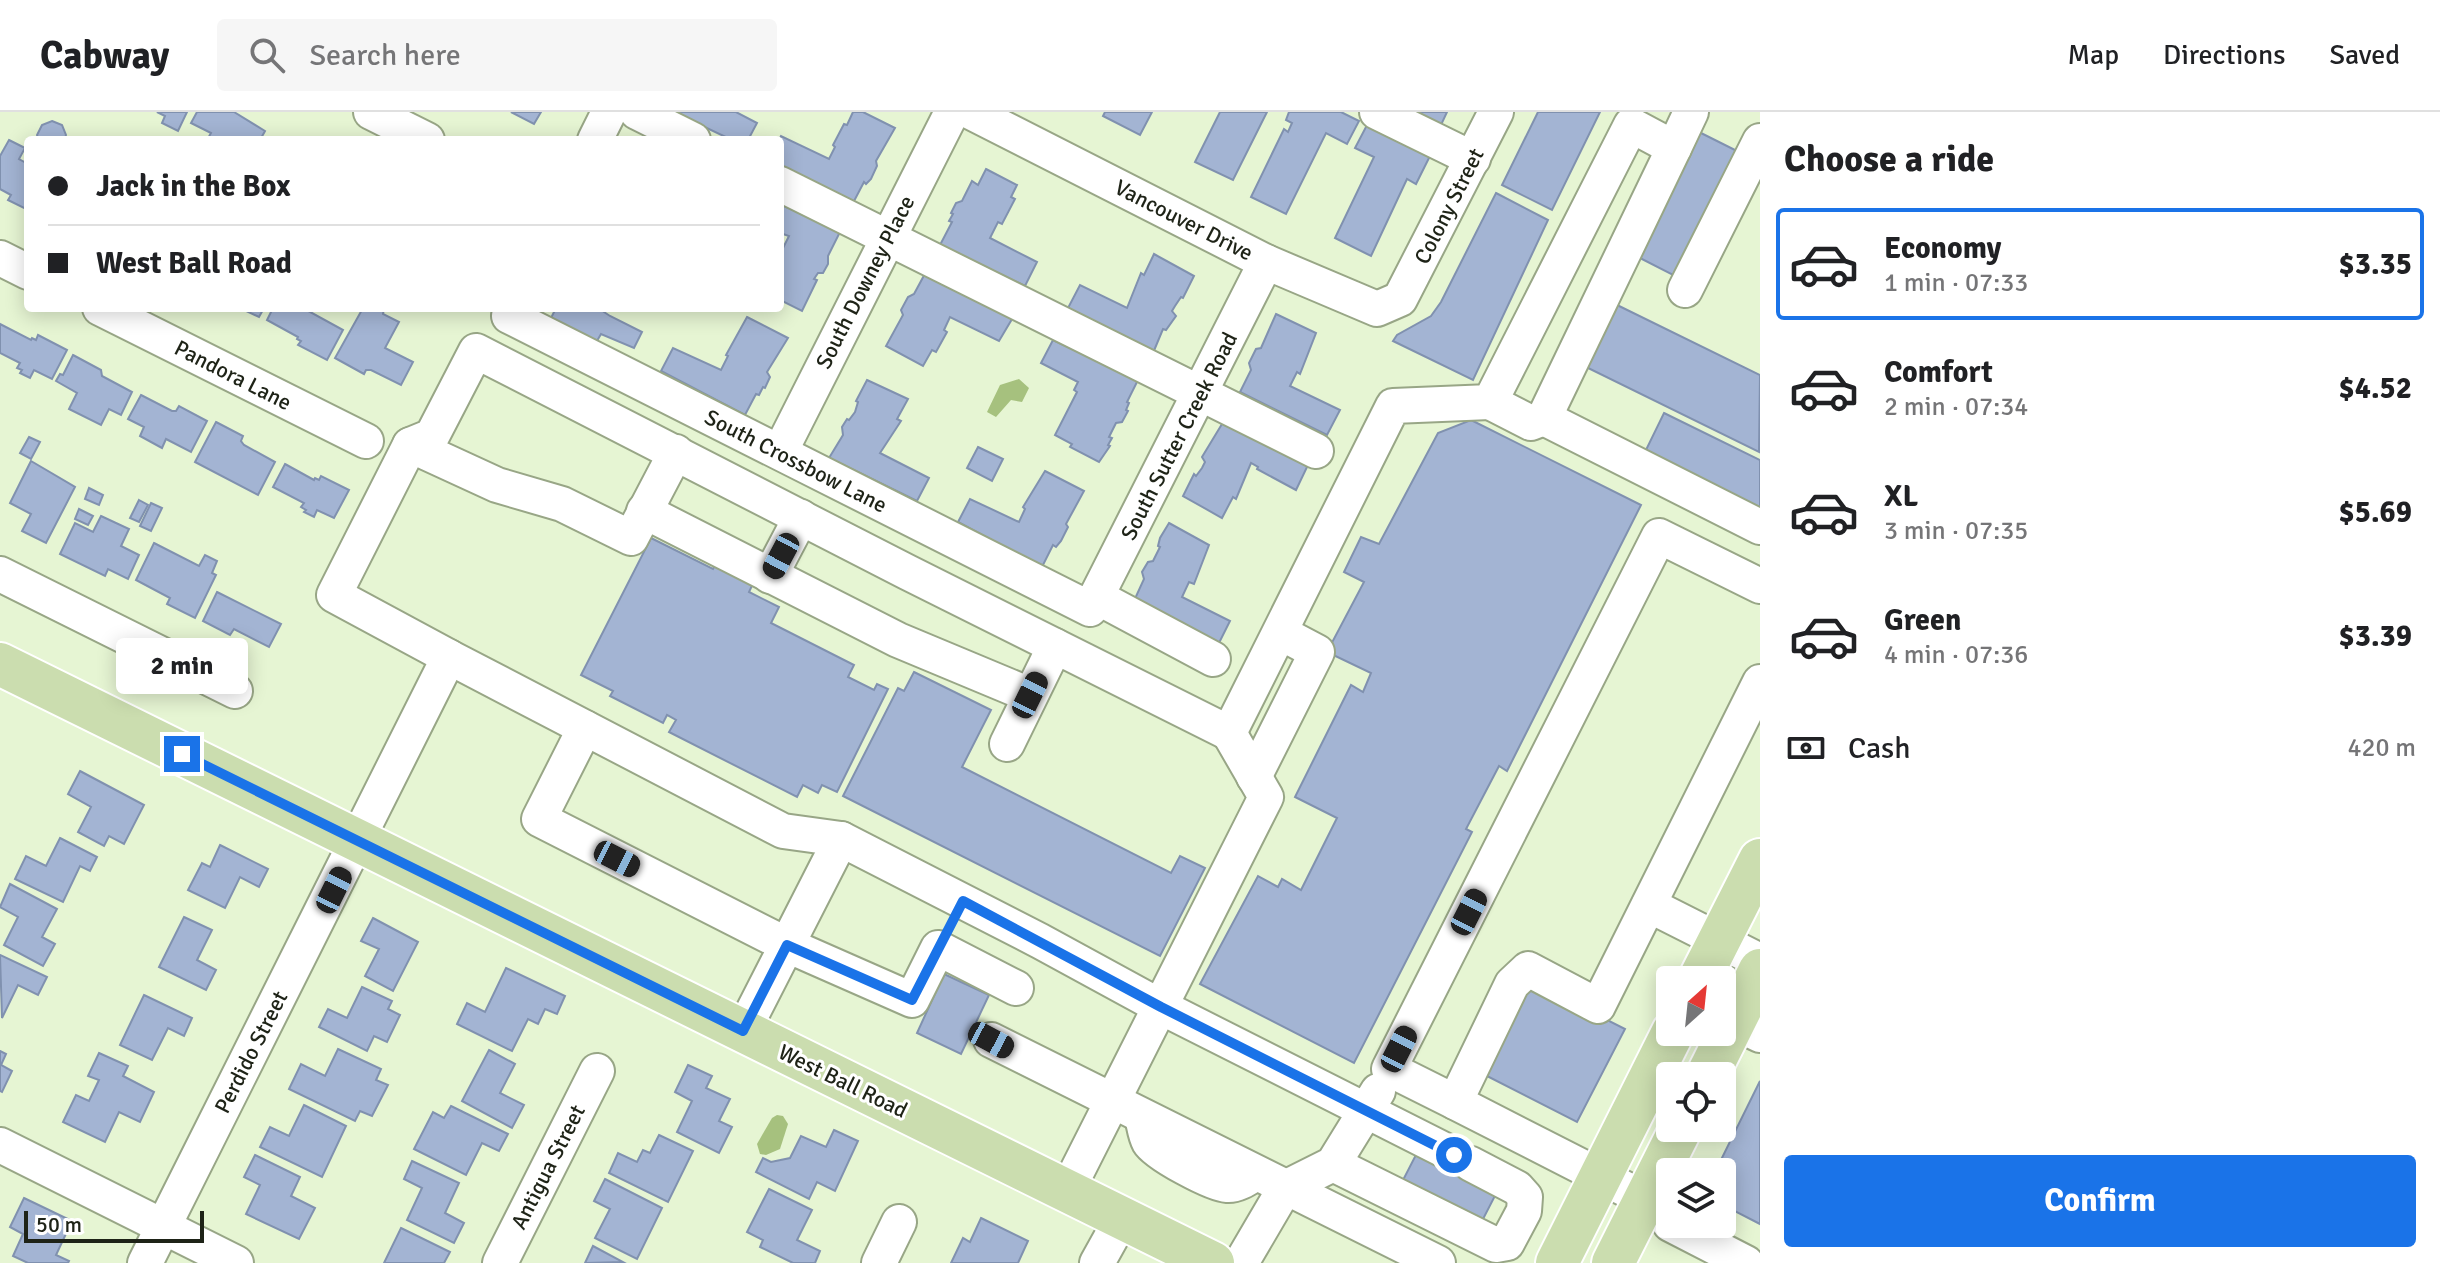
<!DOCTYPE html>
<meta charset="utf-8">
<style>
body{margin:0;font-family:Signika,sans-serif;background:#f6f6f6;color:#202124;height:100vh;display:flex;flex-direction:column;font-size:30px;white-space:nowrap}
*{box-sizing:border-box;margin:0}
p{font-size:26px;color:#757577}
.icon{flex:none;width:44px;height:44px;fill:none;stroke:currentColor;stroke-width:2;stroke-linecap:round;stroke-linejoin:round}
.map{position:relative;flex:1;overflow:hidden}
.details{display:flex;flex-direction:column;background:#fff;width:680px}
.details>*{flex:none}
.guide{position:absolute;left:24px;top:24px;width:760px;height:176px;border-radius:8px;box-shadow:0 4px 20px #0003;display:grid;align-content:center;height:176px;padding:0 24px;background:#fff}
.needle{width:52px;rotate:27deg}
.fabs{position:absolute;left:1656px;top:854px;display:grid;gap:16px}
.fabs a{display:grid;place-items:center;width:80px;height:80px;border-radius:8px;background:#fff;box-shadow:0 4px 20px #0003;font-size:40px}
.scale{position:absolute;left:24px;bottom:20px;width:180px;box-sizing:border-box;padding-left:8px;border:4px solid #1e2317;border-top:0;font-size:22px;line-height:28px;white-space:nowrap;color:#1e2317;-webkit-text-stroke:6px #fff;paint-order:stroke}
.end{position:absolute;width:36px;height:36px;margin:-18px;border:10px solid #1a73e8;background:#fff;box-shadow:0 0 0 4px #fff}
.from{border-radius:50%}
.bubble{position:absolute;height:56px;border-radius:8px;background:#fff;box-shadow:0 4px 20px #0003;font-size:26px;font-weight:800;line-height:56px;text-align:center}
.car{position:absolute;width:24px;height:48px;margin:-24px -12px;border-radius:10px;box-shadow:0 0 6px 2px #0007;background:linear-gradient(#222 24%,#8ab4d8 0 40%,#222 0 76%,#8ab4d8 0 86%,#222 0)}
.guide b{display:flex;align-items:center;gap:28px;height:76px;font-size:30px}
.guide b+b{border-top:2px solid #e0e0e0}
.guide i{width:20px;height:20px;background:#202124}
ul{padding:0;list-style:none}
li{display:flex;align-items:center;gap:24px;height:112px;margin:0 16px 12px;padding:0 8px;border:4px solid transparent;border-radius:8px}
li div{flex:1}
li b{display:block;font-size:30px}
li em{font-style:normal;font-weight:800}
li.active{border-color:#1a73e8}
li>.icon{width:72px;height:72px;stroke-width:1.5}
h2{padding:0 24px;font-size:36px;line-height:96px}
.pay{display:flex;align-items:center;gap:20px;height:88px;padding:0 24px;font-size:30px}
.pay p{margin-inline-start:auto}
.button{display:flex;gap:16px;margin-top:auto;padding:16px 24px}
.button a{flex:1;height:92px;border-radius:8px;background:#1a73e8;color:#fff;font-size:32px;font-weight:800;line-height:92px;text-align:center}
header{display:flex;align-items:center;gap:48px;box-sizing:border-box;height:112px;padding:0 40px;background:#fff;border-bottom:2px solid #e0e0e0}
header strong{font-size:38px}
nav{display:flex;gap:44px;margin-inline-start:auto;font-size:28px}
.search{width:560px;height:72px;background:#f6f6f6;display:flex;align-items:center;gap:20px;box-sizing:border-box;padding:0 28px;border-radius:8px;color:#757577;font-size:30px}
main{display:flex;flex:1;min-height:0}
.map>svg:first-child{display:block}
.water{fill:#a6c17e}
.building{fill:#a3b4d3;stroke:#8091af;stroke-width:2}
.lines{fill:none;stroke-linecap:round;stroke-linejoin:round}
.minor-casing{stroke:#98a686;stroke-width:38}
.major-casing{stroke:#fff;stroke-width:46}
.minor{stroke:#fff;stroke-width:34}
.major{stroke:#cbddaf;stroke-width:42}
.route{stroke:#1a73e8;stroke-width:10}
.labels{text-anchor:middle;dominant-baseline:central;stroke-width:6;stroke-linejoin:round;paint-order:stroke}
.street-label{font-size:22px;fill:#1e2317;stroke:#fff}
</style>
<header>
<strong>Cabway</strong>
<div class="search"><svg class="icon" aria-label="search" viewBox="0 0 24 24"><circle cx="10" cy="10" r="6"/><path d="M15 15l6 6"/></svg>Search here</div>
<nav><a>Map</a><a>Directions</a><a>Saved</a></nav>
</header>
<main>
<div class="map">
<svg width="1760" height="1151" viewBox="0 0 1760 1151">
<rect width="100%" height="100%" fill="#e6f5d3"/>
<g class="water">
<polygon points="1019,267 1029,276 1022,290 1011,288 996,305 987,300 1000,273"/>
<polygon points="777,1003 783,1004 788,1012 780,1037 766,1043 760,1042 757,1032 772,1006"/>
</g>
<g class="building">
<polygon points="157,0 187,0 178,19 162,11 165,4"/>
<polygon points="197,0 234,0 265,19 260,28 207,28 211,21 191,11"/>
<polygon points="511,0 541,0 534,12"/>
<polygon points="673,0 736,0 757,11 748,28 732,28"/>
<polygon points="853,0 863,0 895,16 876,49 877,54 871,67 866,72 864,70 852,93 780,53 779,28 781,24 829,47 835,35 833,33 844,12 847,13"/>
<polygon points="1105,0 1152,0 1140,23 1103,4"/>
<polygon points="1220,0 1267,0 1233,68 1195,50"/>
<polygon points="1289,0 1341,0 1359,9 1347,32 1326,21 1286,102 1251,85 1284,17 1288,20 1292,11 1286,8"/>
<polygon points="1414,0 1447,0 1441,13"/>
<polygon points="1538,0 1600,0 1552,98 1502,73"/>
<polygon points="52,9 62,13 66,23 64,28 39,28 37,23 42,13"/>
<polygon points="1367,13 1430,44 1416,72 1407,67 1371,144 1335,126 1374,45 1355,36"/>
<polygon points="1697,19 1737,39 1675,164 1636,144"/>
<polygon points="9,28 25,36 19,47 28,52 28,98 8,88 11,83 0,77 0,44"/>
<polygon points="986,57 1017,73 1011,85 1015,87 1002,112 998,110 990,126 1037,150 1025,174 940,133 952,110 949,109 953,102 951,101 956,91 962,89 972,69 978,73"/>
<polygon points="1496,81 1548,108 1473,268 1393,229 1397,223 1431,204 1441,190"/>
<polygon points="780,92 840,120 828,144 828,152 823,161 818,161 814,167 817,168 802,199 780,188 780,142 789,124 783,122 780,125"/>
<polygon points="1154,142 1194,164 1183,186 1181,185 1175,194 1172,199 1176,204 1166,218 1163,217 1153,241 1068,196 1080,173 1127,196 1141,161 1144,163"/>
<polygon points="927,158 1012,207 999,229 950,205 944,218 947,220 936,240 932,238 923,254 886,234 903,203 901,198 908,185 914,182"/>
<polygon points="1615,192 1760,263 1759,340 1584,254"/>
<polygon points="240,196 264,196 259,205"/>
<polygon points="273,196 303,196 343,218 327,248 298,233 301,229 297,227 298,225 267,208"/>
<polygon points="363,196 384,196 383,202 399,210 385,236 413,250 401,273 371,258 366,258 364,262 335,246"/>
<polygon points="556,196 602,196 601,198 610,204 642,220 634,236 601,222 597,229 551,206"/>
<polygon points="1276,202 1316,221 1300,262 1297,260 1290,274 1340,298 1327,323 1240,280 1251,258 1249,251 1256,237 1261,236"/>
<polygon points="747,205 788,226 767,260 770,265 765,276 763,275 759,283 756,282 745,303 661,259 673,236 721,258 728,244 726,243"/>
<polygon points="0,212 31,228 32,226 36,228 38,223 67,238 52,267 34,258 30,266 20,261 22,258 17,256 20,251 0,241"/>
<polygon points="1053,228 1138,268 1127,290 1129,291 1126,298 1128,299 1122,310 1116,311 1109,325 1112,326 1108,333 1110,334 1099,350 1070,335 1072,332 1055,323 1077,280 1074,278 1078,270 1041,251"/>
<polygon points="73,243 101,258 102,264 132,280 121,303 109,297 101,313 69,297 77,281 56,269 60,262 63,263"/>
<polygon points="867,268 908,287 897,307 901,309 880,341 929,366 917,389 829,346 843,323 842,315 847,307 849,308 855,300 858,290 856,289"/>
<polygon points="141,283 172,299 176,299 179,294 207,309 191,340 166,327 162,336 140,324 144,315 128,307"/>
<polygon points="1664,301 1760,348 1760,399 1644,342"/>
<polygon points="1225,307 1308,353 1296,378 1257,357 1258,355 1251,351 1236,387 1233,385 1222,406 1183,384 1194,362 1196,364 1202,356 1205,350 1202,345"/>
<polygon points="1471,308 1641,393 1507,659 1499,654 1466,717 1472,720 1354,951 1200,872 1258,764 1278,775 1282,767 1301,778 1337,706 1295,685 1351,573 1363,580 1371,561 1327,540 1364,470 1344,460 1361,425 1379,432 1438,321"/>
<polygon points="216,310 243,324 241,329 244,333 275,350 258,383 195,350"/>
<polygon points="29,325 40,330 31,347 20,341"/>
<polygon points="978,335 1003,347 992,369 967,356"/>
<polygon points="31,349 75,375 46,431 22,419 31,402 10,391"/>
<polygon points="285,352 314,368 315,366 319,368 321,364 349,378 334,406 317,398 314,405 304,400 306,398 301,395 304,391 273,375"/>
<polygon points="1045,359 1084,379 1066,412 1068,415 1061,429 1056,435 1053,433 1042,455 958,410 970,387 1019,410 1025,397 1023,395"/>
<polygon points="89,376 103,383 99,393 85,387"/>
<polygon points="139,388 148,393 139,410 130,406"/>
<polygon points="151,391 162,396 151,419 140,414"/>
<polygon points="79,397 93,404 88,413 75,407"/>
<polygon points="101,404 129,417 121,434 139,443 128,467 108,457 105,464 60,442 75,411 93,420"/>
<polygon points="1169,411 1209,433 1194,472 1189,470 1182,485 1230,509 1218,533 1133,491 1144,467 1142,460 1148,450 1153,449 1160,435 1158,434 1160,426"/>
<polygon points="651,426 713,457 720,444 757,463 749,480 779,495 771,511 854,553 848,565 874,578 877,572 888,577 837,680 822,673 818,681 803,673 797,685 669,620 676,608 667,603 663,611 610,584 613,579 581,563"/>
<polygon points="154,431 199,454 205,443 217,449 212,461 216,463 195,506 167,492 170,486 136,468"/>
<polygon points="217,480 281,512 269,535 234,517 230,523 203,509"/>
<polygon points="914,560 991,598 962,655 1171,761 1180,744 1205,756 1160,844 843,684 898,576 904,579"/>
<polygon points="80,659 144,693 124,732 109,724 104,734 78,720 91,695 68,682"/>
<polygon points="60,726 97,745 90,759 80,754 63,790 15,767 26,744 46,754"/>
<polygon points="220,733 268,757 259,775 240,765 225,796 188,778 202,751 210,755"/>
<polygon points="10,772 57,797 42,825 55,832 43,854 4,833 18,805 0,795"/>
<polygon points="184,805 212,818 197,848 216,858 206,878 159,855"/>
<polygon points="373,806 418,830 393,879 365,864 379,837 361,829"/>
<polygon points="0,843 47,865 38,883 18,873 2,906"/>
<polygon points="506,856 565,884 557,902 545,897 538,912 528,907 512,939 457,912 467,891 485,900"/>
<polygon points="944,862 989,883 961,942 917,921"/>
<polygon points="1532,870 1625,917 1577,1010 1485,963"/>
<polygon points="362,875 392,889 388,897 400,903 387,930 374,924 367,939 319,915 328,897 347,906"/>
<polygon points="144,883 192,906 184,924 168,916 152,948 120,933"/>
<polygon points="338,937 381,957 376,968 388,973 372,1004 360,999 355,1009 289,977 301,952 325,964"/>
<polygon points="489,938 515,952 500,981 524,993 512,1016 462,989"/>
<polygon points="0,939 6,942 1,953 12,959 2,980 0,979"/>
<polygon points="99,941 128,954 123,964 154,980 140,1010 119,1000 105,1030 63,1010 76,983 89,989 99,968 88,964"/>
<polygon points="688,953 712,964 706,976 730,987 719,1009 732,1015 719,1041 677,1020 692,989 675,980"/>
<polygon points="1760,969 1760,1112 1731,1097 1727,1105 1722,1102 1722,1060 1715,1060"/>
<polygon points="304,993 346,1014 322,1065 260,1035 270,1015 289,1024"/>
<polygon points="451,994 508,1022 499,1039 482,1031 466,1063 414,1037 433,1000 444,1006"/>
<polygon points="834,1018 858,1029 835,1079 817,1070 809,1087 756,1060 763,1046 771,1050 790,1046 801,1024 826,1035"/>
<polygon points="659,1023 693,1039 668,1090 609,1061 618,1041 637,1050 643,1038 650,1041"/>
<polygon points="1420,1035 1499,1076 1481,1111 1402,1070"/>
<polygon points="255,1043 300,1065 291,1084 315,1096 299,1127 246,1102 260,1073 244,1065"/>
<polygon points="412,1049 459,1071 445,1101 464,1111 454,1131 407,1108 422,1076 404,1067"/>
<polygon points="605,1067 662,1096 637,1147 595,1126 610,1097 594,1089"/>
<polygon points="769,1077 812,1098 797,1128 820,1139 815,1151 793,1151 760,1135 763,1128 747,1120"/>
<polygon points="24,1086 72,1109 56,1143 69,1149 68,1151 28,1151 13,1144 23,1122 10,1115"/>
<polygon points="981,1106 1028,1129 1018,1151 951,1151 963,1126 970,1130"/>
<polygon points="401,1116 450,1140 444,1151 384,1151"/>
<polygon points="593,1134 623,1150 585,1151"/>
</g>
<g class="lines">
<g class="minor-casing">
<g id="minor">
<polyline points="371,0 427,28"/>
<polyline points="637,0 693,28"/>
<polyline points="971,0 1266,150 1377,197 1400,187 1496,0"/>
<polyline points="1377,0 1473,47"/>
<polyline points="595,28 609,0"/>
<polyline points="780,72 1316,339"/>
<polyline points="0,146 28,160"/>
<polyline points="1685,178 1760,29"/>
<polyline points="100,196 366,329"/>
<polyline points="512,196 509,204 1090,497 1266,150"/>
<polyline points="1490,290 1531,311 1544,306 1674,36"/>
<polyline points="1544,306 1760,415"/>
<polyline points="410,333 497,373 562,392 631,426 676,340"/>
<polyline points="780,340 952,0"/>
<polyline points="644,399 898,528 1030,583"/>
<polyline points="0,462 235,579"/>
<polyline points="770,464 801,405"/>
<polyline points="1097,485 1213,547"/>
<polyline points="449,545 783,719 841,727"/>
<polyline points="585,616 539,707 787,833 912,888 938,836 1016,876"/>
<polyline points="1007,632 1055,534"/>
<polyline points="1254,665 1317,540 1281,521"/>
<polyline points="1649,793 1760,849"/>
<polyline points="1722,905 1760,923"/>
<polyline points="743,919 841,727 1040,829 1161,895 1454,1043"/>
<polyline points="991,928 1438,1151"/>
<polyline points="1455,990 1389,957 1659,424 1760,474"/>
<path d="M1142 1005C1144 1012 1145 1023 1149 1030 1156 1042 1212 1072 1227 1073 1237 1074 1248 1066 1256 1061"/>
<polyline points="0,1033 236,1151"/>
<polyline points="1333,1052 1496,1133 1507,1131 1524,1099 1525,1085 1517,1076 1471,1052"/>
<polyline points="1067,1079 1266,685 1229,621"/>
<polyline points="1645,1087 1455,990 1512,872 1528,857 1598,894 1760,570"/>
<polyline points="1670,1112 1746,1151"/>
<polyline points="145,1151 449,545 334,483 410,333 432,324 476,239 907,460 1229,621 1393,294 1490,290 1631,13 1674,36 1691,0"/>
<polyline points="500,1151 597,959"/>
<polyline points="879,1151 899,1110"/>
<polyline points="1097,1151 1122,1106"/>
<polyline points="1241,1151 1285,1076 1333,1052 1378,979"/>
</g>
</g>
<g class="major-casing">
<g id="major">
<polyline points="0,552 1213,1151"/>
<polyline points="1699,868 1760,748"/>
<polyline points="1707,964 1760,858"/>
<polyline points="1557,1151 1673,920"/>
<polyline points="1613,1151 1681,1016"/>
</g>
</g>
<use href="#minor" class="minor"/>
<use href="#major" class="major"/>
</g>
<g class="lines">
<polyline class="route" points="182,642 743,919 787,833 912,888 963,789 1161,895 1454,1043"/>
</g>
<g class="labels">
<g class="street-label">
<text transform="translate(1449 94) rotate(-63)">Colony Street</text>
<text transform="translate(1184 108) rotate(27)">Vancouver Drive</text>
<text transform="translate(865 170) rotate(-63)">South Downey Place</text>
<text transform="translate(233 263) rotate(27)">Pandora Lane</text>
<text transform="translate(1179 324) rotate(-63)">South Sutter Creek Road</text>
<text transform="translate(796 349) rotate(27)">South Crossbow Lane</text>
<text transform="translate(251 940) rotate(-63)">Perdido Street</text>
<text transform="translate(843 969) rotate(26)">West Ball Road</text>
<text transform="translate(548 1055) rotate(-63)">Antigua Street</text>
</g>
</g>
</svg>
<div class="fabs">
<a><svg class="needle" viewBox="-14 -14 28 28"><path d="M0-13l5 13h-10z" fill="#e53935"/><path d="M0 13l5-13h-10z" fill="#757577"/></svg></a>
<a><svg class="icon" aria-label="locate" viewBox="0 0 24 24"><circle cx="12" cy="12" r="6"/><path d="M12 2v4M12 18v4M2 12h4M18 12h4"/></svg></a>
<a><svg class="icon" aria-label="layers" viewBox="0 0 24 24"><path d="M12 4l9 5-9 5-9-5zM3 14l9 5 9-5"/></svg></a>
</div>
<div class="scale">50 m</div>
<i class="end from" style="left:1454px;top:1043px"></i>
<i class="end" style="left:182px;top:642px"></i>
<div class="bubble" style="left:116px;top:526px;width:132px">2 min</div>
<i class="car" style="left:781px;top:444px;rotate:208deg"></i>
<i class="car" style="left:1030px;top:583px;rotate:26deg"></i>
<i class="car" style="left:617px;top:747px;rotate:117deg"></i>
<i class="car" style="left:334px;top:778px;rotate:26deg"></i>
<i class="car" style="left:1469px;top:800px;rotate:27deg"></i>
<i class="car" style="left:991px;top:928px;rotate:118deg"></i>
<i class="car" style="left:1399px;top:937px;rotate:27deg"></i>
<div class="guide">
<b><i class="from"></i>Jack in the Box</b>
<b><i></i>West Ball Road</b>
</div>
</div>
<section class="details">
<h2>Choose a ride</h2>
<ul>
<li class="active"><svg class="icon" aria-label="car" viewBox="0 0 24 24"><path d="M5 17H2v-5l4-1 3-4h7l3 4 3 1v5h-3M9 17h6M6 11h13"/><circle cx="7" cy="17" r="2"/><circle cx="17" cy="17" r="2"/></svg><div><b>Economy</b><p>1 min · 07:33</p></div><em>$3.35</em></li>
<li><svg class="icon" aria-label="car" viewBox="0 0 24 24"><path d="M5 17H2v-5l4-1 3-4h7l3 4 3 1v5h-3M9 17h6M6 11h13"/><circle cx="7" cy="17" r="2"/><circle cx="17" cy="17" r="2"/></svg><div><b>Comfort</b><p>2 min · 07:34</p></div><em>$4.52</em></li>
<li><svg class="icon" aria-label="car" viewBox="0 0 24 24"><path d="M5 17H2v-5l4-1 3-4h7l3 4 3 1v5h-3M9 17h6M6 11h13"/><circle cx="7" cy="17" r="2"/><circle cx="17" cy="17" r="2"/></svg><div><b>XL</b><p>3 min · 07:35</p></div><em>$5.69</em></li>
<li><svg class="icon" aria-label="car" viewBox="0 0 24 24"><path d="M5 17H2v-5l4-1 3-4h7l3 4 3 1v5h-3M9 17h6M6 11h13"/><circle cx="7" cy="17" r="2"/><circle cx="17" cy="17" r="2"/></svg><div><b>Green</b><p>4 min · 07:36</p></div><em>$3.39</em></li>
</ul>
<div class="pay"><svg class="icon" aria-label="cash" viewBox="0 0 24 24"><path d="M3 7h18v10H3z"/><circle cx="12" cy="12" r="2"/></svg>Cash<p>420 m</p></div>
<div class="button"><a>Confirm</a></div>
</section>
</main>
